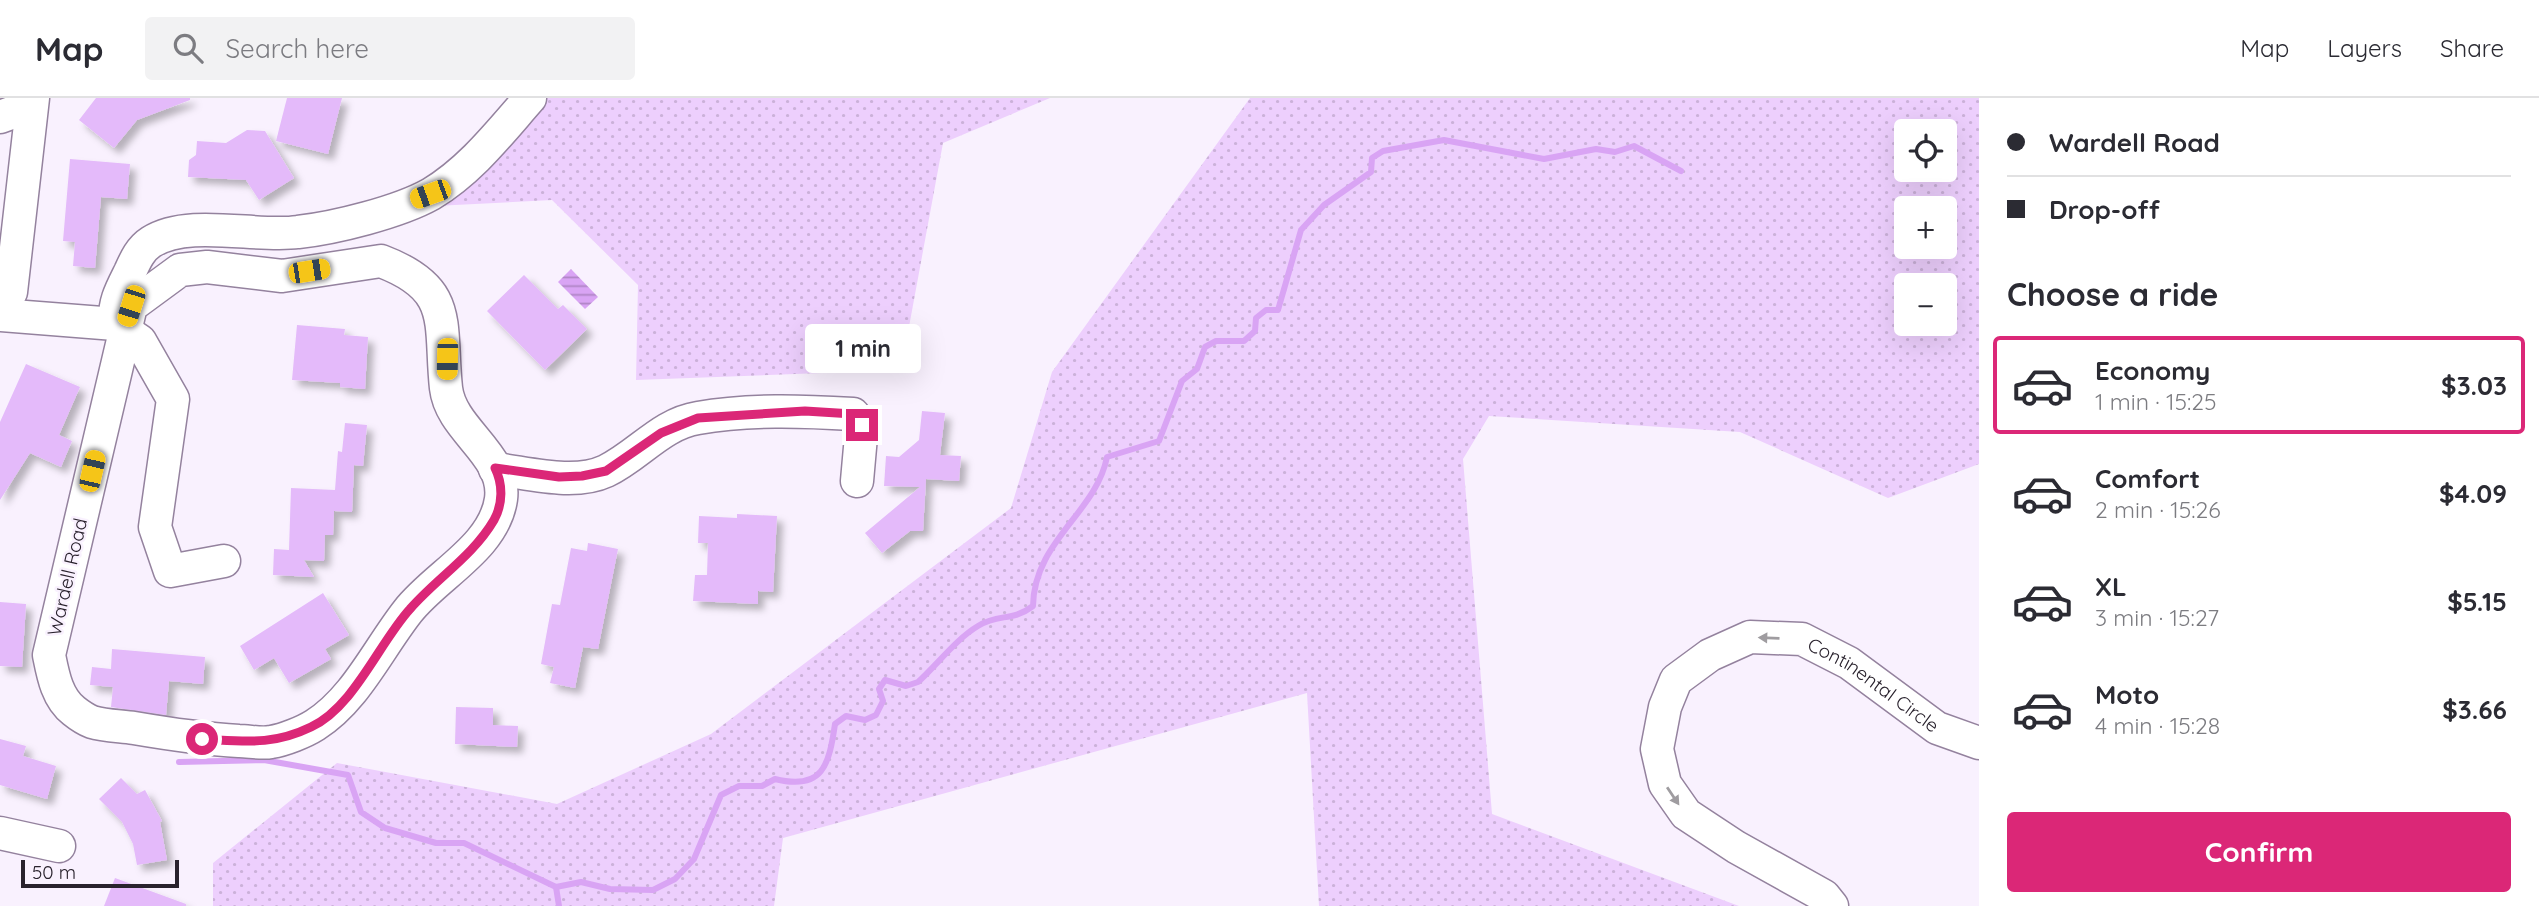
<!DOCTYPE html>
<meta charset="utf-8">
<style>
body{margin:0;font-family:Quicksand,sans-serif;background:#f2f2f3;color:#2b2b33;height:100vh;display:flex;flex-direction:column;font-size:26px;white-space:nowrap}
*{box-sizing:border-box;margin:0}
p{font-size:23px;color:#7c7c81}
.icon{flex:none;width:38px;height:38px;fill:none;stroke:currentColor;stroke-width:2;stroke-linecap:round;stroke-linejoin:round}
.map{position:relative;flex:1;overflow:hidden}
.drawer{display:flex;flex-direction:column;background:#fff;width:560px}
.drawer>*{flex:none}
.guide{display:grid;align-content:center;height:154px;padding:0 28px;background:#fff}
.controls{position:absolute;left:1894px;top:21px;display:grid;gap:14px}
.controls a{display:grid;place-items:center;width:63px;height:63px;border-radius:7px;background:#fff;box-shadow:0 7px 28px #0002;font-size:35px}
.scale{position:absolute;left:21px;bottom:18px;width:158px;box-sizing:border-box;padding-left:7px;border:4px solid #29222d;border-top:0;font-size:19px;line-height:24px;white-space:nowrap;color:#29222d;-webkit-text-stroke:5px #f9f1fe;paint-order:stroke}
.end{position:absolute;width:32px;height:32px;margin:-16px;border:9px solid #db2777;background:#fff;box-shadow:0 0 0 4px #fff}
.from{border-radius:50%}
.bubble{position:absolute;height:49px;border-radius:7px;background:#fff;box-shadow:0 7px 28px #0002;font-size:23px;font-weight:700;line-height:49px;text-align:center}
.car{position:absolute;width:21px;height:42px;margin:-21px -10px;border-radius:9px;box-shadow:0 0 5px 2px #0007;background:linear-gradient(#f5c518 24%,#345 0 40%,#f5c518 0 76%,#345 0 86%,#f5c518 0)}
.guide b{display:flex;align-items:center;gap:24px;height:66px;font-size:26px}
.guide b+b{border-top:2px solid #e1e1e2}
.guide i{width:18px;height:18px;background:#2b2b33}
ul{padding:0;list-style:none}
li{display:flex;align-items:center;gap:21px;height:98px;margin:0 14px 10px;padding:0 14px;border:4px solid transparent;border-radius:7px}
li div{flex:1}
li b{display:block;font-size:26px}
li em{font-style:normal;font-weight:700}
li.current{border-color:#db2777}
li>.icon{width:63px;height:63px;stroke-width:1.5}
h2{padding:0 28px;font-size:32px;line-height:84px}
.action{display:flex;gap:14px;margin-top:auto;padding:14px 28px}
.action a{flex:1;height:80px;border-radius:7px;background:#db2777;color:#fff;font-size:28px;font-weight:700;line-height:80px;text-align:center}
header{display:flex;align-items:center;gap:42px;box-sizing:border-box;height:98px;padding:0 35px;background:#fff;border-bottom:2px solid #e1e1e2}
header strong{font-size:33px}
nav{display:flex;gap:38px;margin-inline-start:auto;font-size:24px}
.search{width:490px;height:63px;background:#f2f2f3;display:flex;align-items:center;gap:18px;box-sizing:border-box;padding:0 24px;border-radius:7px;color:#7c7c81;font-size:26px}
main{display:flex;flex:1;min-height:0}
.map>svg:first-child{display:block}
.grass{fill:url(#grass-dots);fill-rule:evenodd}
.water{fill:url(#water-rules)}
.lines{fill:none;stroke-linecap:round;stroke-linejoin:round}
.stream{stroke:#d9a4f4;stroke-width:6}
.building{fill:#e4bafa;filter:url(#shadow)}
.minor-casing{stroke:#94829e;stroke-width:35}
.minor{stroke:#fff;stroke-width:32}
.oneway{fill:#9f9ca0}
.route{stroke:#db2777;stroke-width:9}
.labels{text-anchor:middle;dominant-baseline:central;stroke-width:5;stroke-linejoin:round;paint-order:stroke}
.street-label{font-size:19px;fill:#29222d;stroke:#f9f1fe}
</style>
<header>
<strong>Map</strong>
<div class="search"><svg class="icon" aria-label="search" viewBox="0 0 24 24"><circle cx="10" cy="10" r="6"/><path d="M15 15l6 6"/></svg>Search here</div>
<nav><a>Map</a><a>Layers</a><a>Share</a></nav>
</header>
<main>
<div class="map">
<svg width="1979" height="808" viewBox="0 0 1979 808">
<defs>
<pattern id="grass-dots" width="8" height="8" patternUnits="userSpaceOnUse" patternTransform="scale(1.75)"><rect width="8" height="8" fill="#edcffd"/><path d="M2 2h.1M6 6h.1" fill="none" stroke="#cbb1d9" stroke-width="1.8" stroke-linecap="round"/></pattern>
<pattern id="water-rules" width="6" height="5" patternUnits="userSpaceOnUse" patternTransform="scale(1.75)"><rect width="6" height="5" fill="#d9a4f4"/><path d="M0 2.5h6" fill="none" stroke="#b085c6"/></pattern>
<filter id="shadow"><feDropShadow dx="6" dy="6" stdDeviation="3.5" flood-color="#0004"/></filter>
</defs>
<rect width="100%" height="100%" fill="#f9f1fe"/>
<g class="grass">
<polygon points="542,0 1050,0 943,45 901,272 636,282 638,187 552,102 435,108"/>
<path d="M1250 0H1979V366L1888 400 1740 334 1489 318 1463 361 1492 716 1739 808H1319L1307 595 783 740 774 808H213V765L337 665 557 706 711 636 1011 410 1052 274ZM1906 33H1944V72H1906ZM1906 110H1944V149H1906ZM1906 187H1944V226H1906Z"/>
</g>
<polygon class="water" points="571,171 598,199 585,211 558,184"/>
<g class="lines">
<g class="stream">
<path d="M179 664 264 662 348 677 361 714 385 730 436 745H464L556 789 581 784 610 791 653 792 675 781 694 761 721 697 739 688H762L775 681C823 693 829 667 835 626L846 618 865 622 876 617 883 603 879 591 885 582 906 588 918 584C937 567 956 541 978 528 999 515 1012 524 1033 508 1034 443 1096 415 1107 359L1159 343 1182 283 1197 271 1205 249 1216 243H1244L1255 233 1256 220 1266 212H1278L1301 132 1324 107 1371 74 1372 60 1383 53 1444 42 1544 61 1596 51 1615 54 1634 48 1681 73"/>
<polyline points="556,789 559,808"/>
</g>
</g>
<g class="building">
<polygon points="96,0 190,0 190,2 137,22 114,50 79,22"/>
<polygon points="287,0 342,0 328,56 276,43"/>
<polygon points="247,32 265,33 294,80 259,102 246,82 188,79 189,62 196,57 197,43 226,45"/>
<polygon points="70,61 130,66 127,101 101,99 95,170 73,168 75,144 63,143"/>
<polygon points="524,177 558,211 563,207 587,231 545,272 487,213"/>
<polygon points="297,227 345,231 344,237 368,239 365,291 340,289 340,285 292,282"/>
<polygon points="26,266 80,289 59,337 72,343 61,369 30,355 0,402 0,324"/>
<polygon points="922,313 945,315 940,357 961,358 959,383 926,381 923,433 910,433 882,455 865,435 920,389 884,388 886,358 899,359 919,342"/>
<polygon points="345,325 367,327 363,368 354,367 352,414 334,413 333,437 325,437 324,463 304,462 314,479 273,477 274,451 289,452 291,390 335,392 338,353 342,354"/>
<polygon points="737,416 777,418 773,494 758,493 758,506 693,503 695,477 707,477 708,445 698,445 699,418 737,420"/>
<polygon points="588,445 618,451 598,551 583,549 575,590 550,585 554,569 541,566 552,506 560,507 571,450 587,453"/>
<polygon points="323,495 349,537 325,551 331,561 289,585 274,560 254,572 240,548"/>
<polygon points="0,504 26,506 22,569 0,568"/>
<polygon points="112,551 205,559 203,586 169,583 166,617 111,609 113,589 90,587 92,569 111,571"/>
<polygon points="456,609 493,610 493,627 518,628 517,649 455,646"/>
<polygon points="0,641 26,648 23,658 56,668 47,701 0,687"/>
<polygon points="121,680 137,696 145,692 162,723 160,724 167,762 137,767 133,746 122,724 99,701"/>
<polygon points="115,780 186,806 186,808 104,808"/>
</g>
<g class="lines">
<g class="minor-casing">
<g id="minor">
<polyline points="0,19 30,8"/>
<path d="M381 163C455 191 439 225 446 290 451 333 507 356 501 401 494 450 436 477 408 513 378 551 356 601 315 627 304 634 284 642 271 644 261 646 249 643 239 643 204 641 169 636 134 630 121 628 105 628 92 624 87 622 79 617 74 613 57 600 53 577 49 557L131 208 180 172 207 169 282 178Z"/>
<polyline points="0,214 11,194 33,0"/>
<polyline points="0,217 115,226 140,243 173,301 155,429 170,473 224,463"/>
<path d="M115 224C114 204 121 192 130 174 135 163 140 151 151 144 189 120 256 140 298 134 335 130 399 114 431 96 471 72 500 34 530 0"/>
<path d="M495 371C529 375 574 388 606 373 639 357 661 326 698 320 748 311 803 313 853 316L862 327 857 383"/>
<polyline points="0,735 59,748"/>
<path id="s1" d="M1832 808 1824 798 1736 749 1686 716 1665 686 1657 651 1665 609 1676 582 1710 557 1750 539 1802 541 1849 565 1937 630 1979 645"/>
</g>
</g>
<use href="#minor" class="minor"/>
</g>
<defs><path id="oneway-solid" d="M-6-.8H1V-3.2L6.5 0L1 3.2V.8H-6Z" transform="scale(1.75)"/></defs>
<g class="oneway">
<use href="#oneway-solid" transform="translate(1769 540) rotate(-178)"/>
<use href="#oneway-solid" transform="translate(1673 698) rotate(56)"/>
</g>
<g class="lines">
<path class="route" d="M202 641C244 643 272 648 311 629 354 609 379 545 410 511 437 480 473 458 494 422 503 406 503 386 495 370L559 379 582 378 606 373 661 335 698 320 805 313 853 316 862 327"/>
</g>
<g class="labels">
<g class="street-label">
<text transform="translate(67 479) rotate(-77)">Wardell Road</text>
<text stroke="none"><textPath href="#s1" startOffset="541">Continental Circle</textPath></text>
</g>
</g>
</svg>
<div class="controls">
<a><svg class="icon" aria-label="locate" viewBox="0 0 24 24"><circle cx="12" cy="12" r="6"/><path d="M12 2v4M12 18v4M2 12h4M18 12h4"/></svg></a>
<a>+</a>
<a>−</a>
</div>
<div class="scale">50 m</div>
<i class="end from" style="left:202px;top:641px"></i>
<i class="end" style="left:862px;top:327px"></i>
<div class="bubble" style="left:805px;top:226px;width:116px">1 min</div>
<i class="car" style="left:430px;top:96px;rotate:250deg"></i>
<i class="car" style="left:309px;top:173px;rotate:81deg"></i>
<i class="car" style="left:131px;top:208px;rotate:198deg"></i>
<i class="car" style="left:447px;top:261px;rotate:181deg"></i>
<i class="car" style="left:92px;top:373px;rotate:13deg"></i>
</div>
<section class="drawer">
<div class="guide">
<b><i class="from"></i>Wardell Road</b>
<b><i></i>Drop-off</b>
</div>
<h2>Choose a ride</h2>
<ul>
<li class="current"><svg class="icon" aria-label="car" viewBox="0 0 24 24"><path d="M5 17H2v-5l4-1 3-4h7l3 4 3 1v5h-3M9 17h6M6 11h13"/><circle cx="7" cy="17" r="2"/><circle cx="17" cy="17" r="2"/></svg><div><b>Economy</b><p>1 min · 15:25</p></div><em>$3.03</em></li>
<li><svg class="icon" aria-label="car" viewBox="0 0 24 24"><path d="M5 17H2v-5l4-1 3-4h7l3 4 3 1v5h-3M9 17h6M6 11h13"/><circle cx="7" cy="17" r="2"/><circle cx="17" cy="17" r="2"/></svg><div><b>Comfort</b><p>2 min · 15:26</p></div><em>$4.09</em></li>
<li><svg class="icon" aria-label="car" viewBox="0 0 24 24"><path d="M5 17H2v-5l4-1 3-4h7l3 4 3 1v5h-3M9 17h6M6 11h13"/><circle cx="7" cy="17" r="2"/><circle cx="17" cy="17" r="2"/></svg><div><b>XL</b><p>3 min · 15:27</p></div><em>$5.15</em></li>
<li><svg class="icon" aria-label="car" viewBox="0 0 24 24"><path d="M5 17H2v-5l4-1 3-4h7l3 4 3 1v5h-3M9 17h6M6 11h13"/><circle cx="7" cy="17" r="2"/><circle cx="17" cy="17" r="2"/></svg><div><b>Moto</b><p>4 min · 15:28</p></div><em>$3.66</em></li>
</ul>
<div class="action"><a>Confirm</a></div>
</section>
</main>
